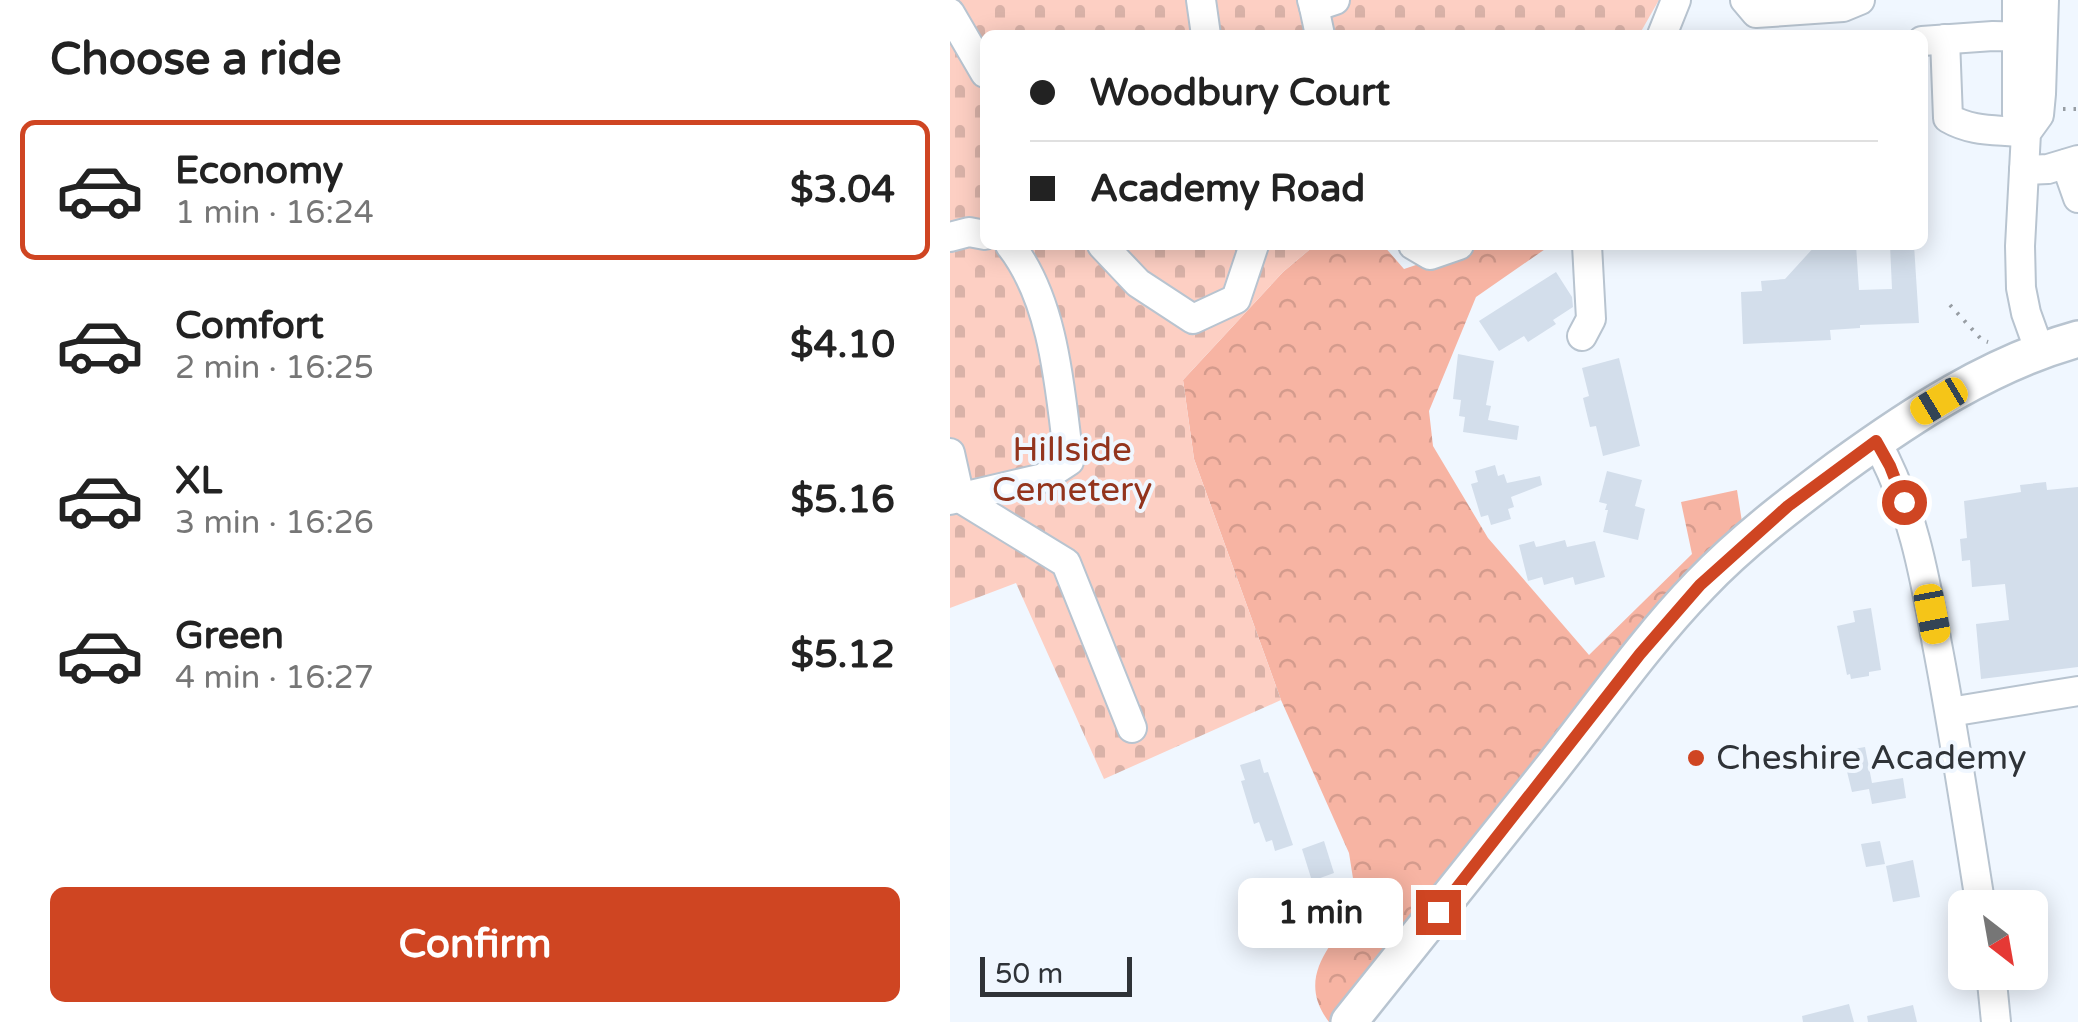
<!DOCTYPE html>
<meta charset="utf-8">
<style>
body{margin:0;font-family:"Varela Round",sans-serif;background:#f2f2f2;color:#222;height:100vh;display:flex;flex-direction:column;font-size:38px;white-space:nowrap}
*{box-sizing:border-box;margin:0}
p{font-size:32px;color:#767676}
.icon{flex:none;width:55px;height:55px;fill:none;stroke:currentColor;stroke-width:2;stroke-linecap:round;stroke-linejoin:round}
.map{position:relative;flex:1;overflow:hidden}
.drawer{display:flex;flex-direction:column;background:#fff;width:950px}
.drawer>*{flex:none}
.top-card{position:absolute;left:30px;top:30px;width:948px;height:220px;border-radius:15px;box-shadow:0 5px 25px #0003;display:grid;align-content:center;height:220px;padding:0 50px;background:#fff}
.needle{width:65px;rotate:149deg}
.tools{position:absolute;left:998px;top:890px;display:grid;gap:20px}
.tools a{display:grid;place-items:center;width:100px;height:100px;border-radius:15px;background:#fff;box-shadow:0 5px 25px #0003;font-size:50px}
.scale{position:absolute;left:30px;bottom:25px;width:152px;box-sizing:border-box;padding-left:10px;border:5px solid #2f3338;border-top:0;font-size:28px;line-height:35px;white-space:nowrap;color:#2f3338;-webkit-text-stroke:8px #f0f7ff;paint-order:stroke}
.end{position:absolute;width:45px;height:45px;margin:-22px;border:12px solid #cf4522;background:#fff;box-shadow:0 0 0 5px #fff}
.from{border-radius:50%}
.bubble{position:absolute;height:70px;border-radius:15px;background:#fff;box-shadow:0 5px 25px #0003;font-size:32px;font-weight:700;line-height:70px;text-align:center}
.car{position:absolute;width:30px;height:60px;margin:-30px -15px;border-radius:12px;box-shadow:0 0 8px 2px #0007;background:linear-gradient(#f5c518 24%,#345 0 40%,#f5c518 0 76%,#345 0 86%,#f5c518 0)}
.top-card b{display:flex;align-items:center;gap:35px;height:95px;font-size:38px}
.top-card b+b{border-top:2px solid #e0e0e0}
.top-card i{width:25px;height:25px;background:#222}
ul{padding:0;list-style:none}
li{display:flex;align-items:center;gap:30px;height:140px;margin:0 20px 15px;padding:0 30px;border:5px solid transparent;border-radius:15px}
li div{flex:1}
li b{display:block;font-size:38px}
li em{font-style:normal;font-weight:700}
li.active{border-color:#cf4522}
li>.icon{width:90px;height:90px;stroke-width:1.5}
h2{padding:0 50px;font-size:45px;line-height:120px}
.cta{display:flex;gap:20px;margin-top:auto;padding:20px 50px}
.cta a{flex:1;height:115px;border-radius:15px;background:#cf4522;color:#fff;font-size:40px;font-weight:700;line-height:115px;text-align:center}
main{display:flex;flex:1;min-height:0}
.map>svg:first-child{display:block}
.forest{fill:url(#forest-crowns)}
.cemetery{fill:url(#cemetery-stones)}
.building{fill:#d3deeb}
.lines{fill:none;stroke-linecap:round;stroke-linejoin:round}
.minor-casing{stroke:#b8c4d0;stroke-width:32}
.major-casing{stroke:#b8c4d0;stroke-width:40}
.path{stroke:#979da3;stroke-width:4;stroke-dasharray:2.5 8;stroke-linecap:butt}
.minor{stroke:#fff;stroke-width:28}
.major{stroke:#fff;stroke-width:35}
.route{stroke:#cf4522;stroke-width:12}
.poi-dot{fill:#cf4522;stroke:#f0f7ff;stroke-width:4}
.labels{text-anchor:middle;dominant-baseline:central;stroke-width:8;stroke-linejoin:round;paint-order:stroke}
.park-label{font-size:35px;fill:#93341d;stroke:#f0f7ff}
.poi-label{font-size:35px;fill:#2f3338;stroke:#f0f7ff;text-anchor:start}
</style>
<main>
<section class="drawer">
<h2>Choose a ride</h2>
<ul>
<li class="active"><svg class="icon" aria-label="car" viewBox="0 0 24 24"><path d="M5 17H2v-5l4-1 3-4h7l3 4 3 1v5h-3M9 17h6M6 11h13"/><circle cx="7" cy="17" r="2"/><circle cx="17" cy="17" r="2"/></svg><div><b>Economy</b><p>1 min · 16:24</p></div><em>$3.04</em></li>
<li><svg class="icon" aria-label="car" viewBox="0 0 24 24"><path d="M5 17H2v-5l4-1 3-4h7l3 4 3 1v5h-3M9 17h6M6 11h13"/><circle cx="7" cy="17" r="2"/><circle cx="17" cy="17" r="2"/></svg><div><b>Comfort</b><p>2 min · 16:25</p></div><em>$4.10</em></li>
<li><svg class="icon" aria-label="car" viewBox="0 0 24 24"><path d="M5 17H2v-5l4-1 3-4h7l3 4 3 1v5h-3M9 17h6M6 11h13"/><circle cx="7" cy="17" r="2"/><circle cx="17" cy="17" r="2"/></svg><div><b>XL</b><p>3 min · 16:26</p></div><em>$5.16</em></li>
<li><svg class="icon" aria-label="car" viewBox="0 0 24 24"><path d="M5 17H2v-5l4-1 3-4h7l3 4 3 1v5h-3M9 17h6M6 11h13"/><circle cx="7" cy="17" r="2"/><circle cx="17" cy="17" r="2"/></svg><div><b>Green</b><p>4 min · 16:27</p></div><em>$5.12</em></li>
</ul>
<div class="cta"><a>Confirm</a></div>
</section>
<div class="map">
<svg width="1128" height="1022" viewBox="0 0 1128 1022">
<defs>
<pattern id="forest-crowns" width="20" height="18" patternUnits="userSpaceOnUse" patternTransform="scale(2.5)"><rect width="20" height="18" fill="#f7b4a3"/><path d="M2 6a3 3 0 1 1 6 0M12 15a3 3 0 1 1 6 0" fill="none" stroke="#d49b8d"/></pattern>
<pattern id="cemetery-stones" width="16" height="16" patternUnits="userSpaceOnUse" patternTransform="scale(2.5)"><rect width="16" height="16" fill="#fdcfc3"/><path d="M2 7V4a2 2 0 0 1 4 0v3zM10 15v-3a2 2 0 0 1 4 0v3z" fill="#d9b2a8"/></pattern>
</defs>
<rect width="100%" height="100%" fill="#f0f7ff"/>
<path class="forest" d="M365 245H433L454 269 526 245H601L526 297 479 411 483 446 538 538 639 655 742 554 731 502 787 490 792 522 656 671 379 1022C346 979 379 945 408 910L399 853 331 700 244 459 233 380 333 272Z"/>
<polygon class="cemetery" points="0,0 709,0 689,35 35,35 35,245 365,245 333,272 233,380 244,459 331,700 154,779 66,583 0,608"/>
<g class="building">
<polygon points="866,245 906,245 909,290 942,289 940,245 964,245 969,323 910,325 910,328 880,330 881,340 793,344 791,292 812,291 811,281 835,279"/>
<polygon points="606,272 622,297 623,307 603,320 606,324 578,342 574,336 549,351 529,321"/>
<polygon points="508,354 544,361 536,405 541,406 538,420 569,426 567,440 513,432 515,417 509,416 511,400 503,399"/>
<polygon points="669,358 690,446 653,456 646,426 640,427 633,398 639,396 632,368"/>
<polygon points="545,465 548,476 554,474 557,483 590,476 592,485 561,497 564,507 558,509 561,519 541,525 538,515 531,517 521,484 528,482 525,471"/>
<polygon points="657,471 692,480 685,506 695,509 688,540 653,532 658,510 655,510 657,504 649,502"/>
<polygon points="1096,482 1097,490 1128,487 1128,667 1031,679 1026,624 1059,620 1055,584 1022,587 1020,560 1012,561 1010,539 1017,538 1014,501 1071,492 1070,485"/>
<polygon points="615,540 617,547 645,541 655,577 625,585 623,577 594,585 592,577 578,581 569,545 584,541 586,547 591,546"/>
<polygon points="921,608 931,670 919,672 919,676 901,679 900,674 897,675 887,626 905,622 903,611"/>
<polygon points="915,747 922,783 953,778 956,798 922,804 919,789 902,792 892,751"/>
<polygon points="310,759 314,773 318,772 343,845 325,851 322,840 316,842 309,822 304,824 291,781 295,780 290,765"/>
<polygon points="374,841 384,873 362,881 352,849"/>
<polygon points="930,841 935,864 916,867 911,844"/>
<polygon points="963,860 970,897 943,902 936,866"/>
<polygon points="899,1004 904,1022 853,1022 852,1016"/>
<polygon points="963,1005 967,1022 918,1022 917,1016"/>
</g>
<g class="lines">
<g class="minor-casing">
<g id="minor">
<polyline points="251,0 256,35"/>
<polyline points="362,0 364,7 385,0"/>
<polyline points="795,0 806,13 893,7 910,0"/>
<polyline points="1067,0 1067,115 1076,133"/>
<polyline points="364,7 370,35"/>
<polyline points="0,13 35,73"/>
<polyline points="712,35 726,0"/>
<path d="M995 39 998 118C1024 133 1048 129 1076 133"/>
<polyline points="972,41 1043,36 1087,37"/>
<polyline points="1116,164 1128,198"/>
<polyline points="1074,170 1098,169 1128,160"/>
<polyline points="0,237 19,232 35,235"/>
<polyline points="152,245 188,283 243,319 286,299 304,245"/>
<polyline points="463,245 480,255 509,245"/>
<polyline points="632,336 641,319 637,245"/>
<polyline points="1090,352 1076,313 1071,288 1070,246 1076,133 1089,115 1091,94 1094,0"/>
<path d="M926 441C962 506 974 572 987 644 1004 732 1017 820 1031 908"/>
<polyline points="0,453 10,498 116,563 182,728"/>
<path d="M0 500 93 478 119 461C110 391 105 302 60 245"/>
<polyline points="1000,712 1128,691"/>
<polyline points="1041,972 1046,1022"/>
</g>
</g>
<g class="major-casing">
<path id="major" d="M399 1022C465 939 532 856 598 773 648 710 694 643 750 585 792 541 841 504 889 468 962 415 1041 363 1128 339"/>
</g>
<g class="path">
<polyline points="1113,109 1128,109"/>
<polyline points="1000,305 1032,340 1038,342"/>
</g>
<use href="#minor" class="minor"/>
<use href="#major" class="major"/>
</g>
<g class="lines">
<polyline class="route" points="488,912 690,654 750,585 838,506 926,441 940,466 954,502"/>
</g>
<circle class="poi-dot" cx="746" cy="758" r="10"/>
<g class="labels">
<g class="park-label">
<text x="122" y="450">Hillside<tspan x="122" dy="40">Cemetery</tspan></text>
</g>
<g class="poi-label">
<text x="766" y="758">Cheshire Academy</text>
</g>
</g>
</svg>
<div class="tools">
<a><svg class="needle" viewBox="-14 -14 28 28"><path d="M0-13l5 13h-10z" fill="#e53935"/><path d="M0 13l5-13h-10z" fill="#767676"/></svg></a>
</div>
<div class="scale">50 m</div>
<i class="end from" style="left:954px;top:502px"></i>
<i class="end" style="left:488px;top:912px"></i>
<div class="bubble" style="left:288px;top:878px;width:165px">1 min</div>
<i class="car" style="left:989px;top:401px;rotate:239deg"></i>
<i class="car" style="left:982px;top:614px;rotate:169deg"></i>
<div class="top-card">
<b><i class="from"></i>Woodbury Court</b>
<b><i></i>Academy Road</b>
</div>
</div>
</main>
